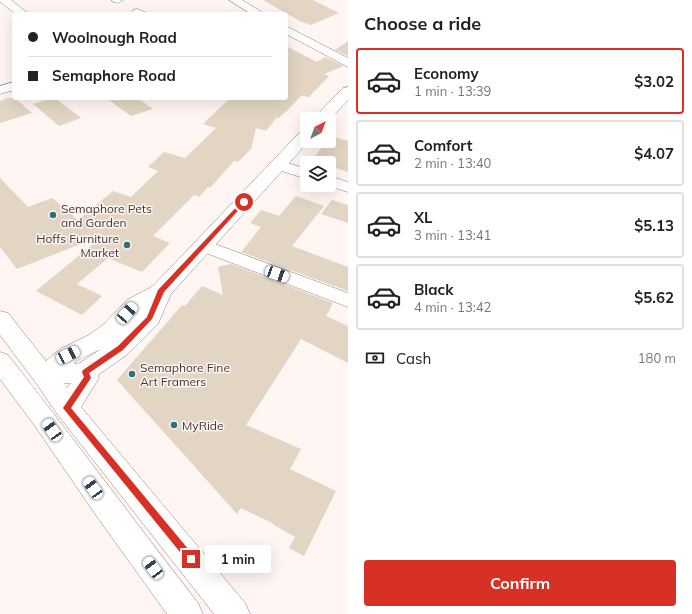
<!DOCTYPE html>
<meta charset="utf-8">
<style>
body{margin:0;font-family:Mulish,sans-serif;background:#f2f2f2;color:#222;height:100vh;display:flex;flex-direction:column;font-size:15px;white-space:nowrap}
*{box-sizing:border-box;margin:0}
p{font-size:13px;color:#767676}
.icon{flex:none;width:22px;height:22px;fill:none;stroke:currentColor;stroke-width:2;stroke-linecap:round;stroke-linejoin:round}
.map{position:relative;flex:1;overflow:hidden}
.sheet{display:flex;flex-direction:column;background:#fff;width:344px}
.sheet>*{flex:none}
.guide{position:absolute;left:12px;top:12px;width:276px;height:88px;border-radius:4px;box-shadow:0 4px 16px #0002;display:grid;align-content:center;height:88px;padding:0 16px;background:#fff}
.needle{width:26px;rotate:41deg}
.tools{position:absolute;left:300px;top:112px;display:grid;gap:8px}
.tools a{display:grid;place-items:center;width:36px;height:36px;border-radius:4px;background:#fff;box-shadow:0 4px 16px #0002;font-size:20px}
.end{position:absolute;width:18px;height:18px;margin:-9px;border:5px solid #d93025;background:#fff;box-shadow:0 0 0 2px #fff}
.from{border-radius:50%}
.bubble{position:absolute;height:28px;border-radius:4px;background:#fff;box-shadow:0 4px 16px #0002;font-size:13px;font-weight:700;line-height:28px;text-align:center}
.car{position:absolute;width:12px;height:24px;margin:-12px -6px;border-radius:5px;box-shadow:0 0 3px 1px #0007;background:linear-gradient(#fff 24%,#345 0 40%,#fff 0 76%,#345 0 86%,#fff 0)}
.guide b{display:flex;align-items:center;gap:14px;height:38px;font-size:15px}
.guide b+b{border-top:1px solid #e0e0e0}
.guide i{width:10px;height:10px;background:#222}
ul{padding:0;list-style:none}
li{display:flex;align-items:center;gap:12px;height:66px;margin:0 8px 6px;padding:0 8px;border:2px solid #e0e0e0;border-radius:4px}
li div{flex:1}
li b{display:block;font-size:15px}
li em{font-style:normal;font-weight:700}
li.on{border-color:#d93025}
li>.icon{width:36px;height:36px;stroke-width:1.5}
h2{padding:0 16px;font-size:18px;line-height:48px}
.pay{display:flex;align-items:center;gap:10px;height:44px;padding:0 16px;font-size:15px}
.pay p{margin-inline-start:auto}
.action{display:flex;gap:8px;margin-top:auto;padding:8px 16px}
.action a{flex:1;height:46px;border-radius:4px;background:#d93025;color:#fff;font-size:16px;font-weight:700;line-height:46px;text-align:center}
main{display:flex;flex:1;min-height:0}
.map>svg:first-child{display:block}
.building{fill:#e2d5c3}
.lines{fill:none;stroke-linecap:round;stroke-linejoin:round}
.street-casing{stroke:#958078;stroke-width:1}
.secondary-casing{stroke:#958078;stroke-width:1}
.street{fill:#fff;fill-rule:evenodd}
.secondary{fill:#fff;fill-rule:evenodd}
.route{fill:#d93025}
.poi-dot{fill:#2b747d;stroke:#fff5f2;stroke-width:1.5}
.labels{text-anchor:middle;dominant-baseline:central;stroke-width:3;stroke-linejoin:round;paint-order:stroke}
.poi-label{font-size:12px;fill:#403734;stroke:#fff5f2;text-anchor:start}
</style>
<main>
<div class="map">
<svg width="348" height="614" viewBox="0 0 348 614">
<rect width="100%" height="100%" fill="#fff5f2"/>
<g class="building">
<polygon points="263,0 313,0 339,13 311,25 300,21"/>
<polygon points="348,41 348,56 335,50"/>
<polygon points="286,46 317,62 325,57 344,66 324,74 329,76 309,97 301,96 286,112 286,111 279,118 277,117 266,131 256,128 251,149 238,162 234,161 210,188 208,187 199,197 194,195 153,236 170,243 142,272 108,258 77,284 102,296 82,315 36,291 104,235 17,269 0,247 0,178 28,207 52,198 78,220 113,191 131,197 158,171 148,167 164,152 185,158 216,128 203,124 230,98 286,98"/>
<polygon points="8,98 15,98 32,113 0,123 0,101"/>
<polygon points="52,98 55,98 81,118 59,126 33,104"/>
<polygon points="106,98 137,98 153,109 131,116"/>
<polygon points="331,136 348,141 348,172 329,166 329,163 319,163 311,161"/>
<polygon points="296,196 324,206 292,246 348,267 348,291 241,252 261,227 250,223 261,210 279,216"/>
<polygon points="332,200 348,205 348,223 321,214"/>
<polygon points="231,264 333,303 326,316 348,326 348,363 301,339 246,425 301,449 290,469 336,491 304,556 289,548 295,537 274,525 274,524 241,508 237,514 117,380 182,305 185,306 202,286 223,295 218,267"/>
</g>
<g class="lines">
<g class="street-casing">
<g id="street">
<polygon points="0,0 11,0 29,14 16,14 0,2"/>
<polygon points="112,0 123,0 118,3 113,2"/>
<polygon points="229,0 242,0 265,14 251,14"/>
<polygon points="137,9 145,12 147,14 133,14 132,12 133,10"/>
<polygon points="286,26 348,58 348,67 286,34"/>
<polygon points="14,82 14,90 0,94 0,86"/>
<polygon points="278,160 307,169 307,179 272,168 270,165 272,162"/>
<polygon points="329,176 348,182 348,192 325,185 329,185"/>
<polygon points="204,240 348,293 348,307 198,250 195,246 198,242"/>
</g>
</g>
<g class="secondary-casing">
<g id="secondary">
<polygon points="348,87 348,100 329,120 313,119 343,88"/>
<path d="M307 129V141H309L171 294 158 324 128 354 98 375 99 378 81 407 245 603 250 614H214L58 415 36 383 0 335V311L8 313 46 361 60 349 89 335 104 324 127 300 153 286 301 131ZM101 349 80 363 74 364 76 361ZM64 383H71L67 388Z"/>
<path d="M0 352 8 355C73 437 134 521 198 603L203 614H167L100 521 35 426 0 379Z"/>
</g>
</g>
<use href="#street" class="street"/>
<use href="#secondary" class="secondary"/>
</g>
<polygon class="route" points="242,201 246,202 164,292 152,319 123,350 89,373 91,378 71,408 194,556 196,559 194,562 191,564 188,562 63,408 84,377 82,372 83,370 118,346 147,317 158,290"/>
<g class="poi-dot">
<circle cx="53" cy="215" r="4"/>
<circle cx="127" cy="245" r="4"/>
<circle cx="132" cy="374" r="4"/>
<circle cx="174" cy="425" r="4"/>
</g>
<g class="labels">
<g class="poi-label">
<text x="61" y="208">Semaphore Pets<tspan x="61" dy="14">and Garden</tspan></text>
<text x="119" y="238" text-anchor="end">Hoffs Furniture<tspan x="119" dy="14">Market</tspan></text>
<text x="140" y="367">Semaphore Fine<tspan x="140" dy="14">Art Framers</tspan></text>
<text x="182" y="425">MyRide</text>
</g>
</g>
</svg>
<div class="tools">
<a><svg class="needle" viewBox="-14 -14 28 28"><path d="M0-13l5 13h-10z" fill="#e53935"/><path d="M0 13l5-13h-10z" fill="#767676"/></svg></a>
<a><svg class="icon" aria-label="layers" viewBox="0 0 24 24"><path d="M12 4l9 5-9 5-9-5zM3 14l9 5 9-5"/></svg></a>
</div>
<i class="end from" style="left:244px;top:202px"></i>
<i class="end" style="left:191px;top:559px"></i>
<div class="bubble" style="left:205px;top:545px;width:66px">1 min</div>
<i class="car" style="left:277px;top:274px;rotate:110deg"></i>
<i class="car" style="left:127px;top:313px;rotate:42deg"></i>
<i class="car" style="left:68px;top:355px;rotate:64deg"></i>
<i class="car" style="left:52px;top:430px;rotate:325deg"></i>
<i class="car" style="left:93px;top:488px;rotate:325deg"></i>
<i class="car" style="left:153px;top:568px;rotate:323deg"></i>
<div class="guide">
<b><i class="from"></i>Woolnough Road</b>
<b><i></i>Semaphore Road</b>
</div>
</div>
<section class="sheet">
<h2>Choose a ride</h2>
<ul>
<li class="on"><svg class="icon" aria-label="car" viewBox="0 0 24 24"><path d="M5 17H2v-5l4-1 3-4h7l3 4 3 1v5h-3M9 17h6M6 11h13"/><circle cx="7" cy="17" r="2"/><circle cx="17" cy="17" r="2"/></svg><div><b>Economy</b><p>1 min · 13:39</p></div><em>$3.02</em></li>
<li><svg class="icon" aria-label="car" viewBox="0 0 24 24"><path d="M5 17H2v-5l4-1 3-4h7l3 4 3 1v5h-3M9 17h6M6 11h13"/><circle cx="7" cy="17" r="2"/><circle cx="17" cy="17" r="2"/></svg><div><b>Comfort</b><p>2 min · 13:40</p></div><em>$4.07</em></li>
<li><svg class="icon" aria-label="car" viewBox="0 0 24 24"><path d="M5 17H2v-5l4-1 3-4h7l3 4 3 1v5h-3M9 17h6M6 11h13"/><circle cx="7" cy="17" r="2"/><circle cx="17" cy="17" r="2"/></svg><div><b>XL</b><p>3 min · 13:41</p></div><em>$5.13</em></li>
<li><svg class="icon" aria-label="car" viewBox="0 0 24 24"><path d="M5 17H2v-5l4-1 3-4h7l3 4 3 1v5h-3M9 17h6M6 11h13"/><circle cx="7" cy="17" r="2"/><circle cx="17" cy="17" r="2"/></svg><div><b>Black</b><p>4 min · 13:42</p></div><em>$5.62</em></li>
</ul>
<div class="pay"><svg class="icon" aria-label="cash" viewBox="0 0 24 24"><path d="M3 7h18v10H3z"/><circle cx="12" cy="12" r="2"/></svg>Cash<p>180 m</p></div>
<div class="action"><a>Confirm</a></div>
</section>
</main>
